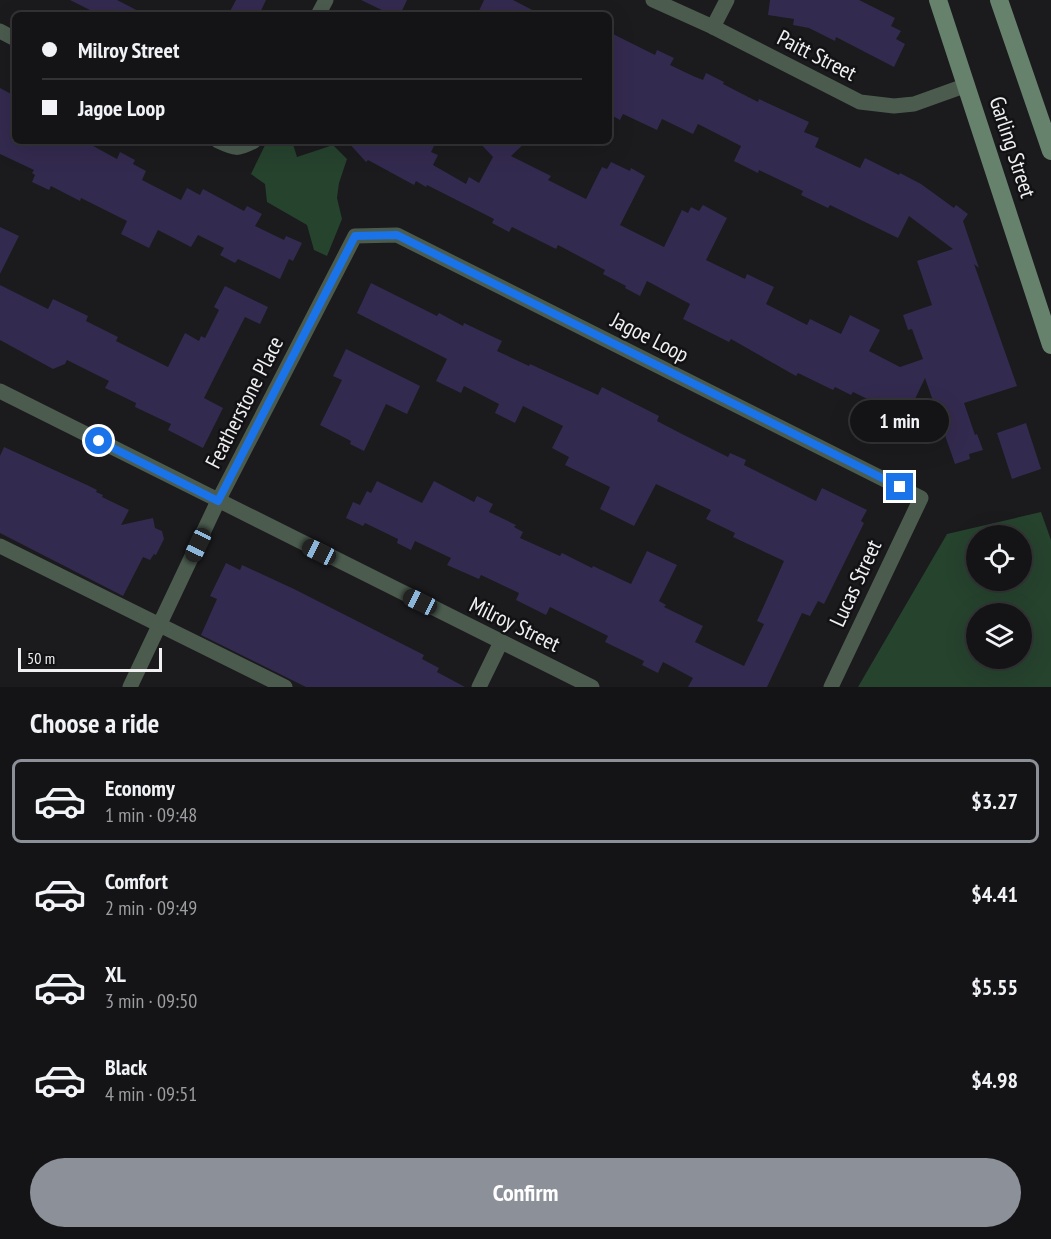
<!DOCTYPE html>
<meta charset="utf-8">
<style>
body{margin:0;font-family:"PT Sans Narrow",sans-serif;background:#1d1d1f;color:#f1f3f6;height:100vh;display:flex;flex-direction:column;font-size:22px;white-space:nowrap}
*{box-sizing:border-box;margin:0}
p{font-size:20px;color:#9d9ea1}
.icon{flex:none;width:33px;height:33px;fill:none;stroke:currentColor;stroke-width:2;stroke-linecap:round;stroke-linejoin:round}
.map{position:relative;height:687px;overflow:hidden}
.sheet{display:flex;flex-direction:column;background:#141416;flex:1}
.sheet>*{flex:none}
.guide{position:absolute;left:12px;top:12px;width:600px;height:132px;border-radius:9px;box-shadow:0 6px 24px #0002,0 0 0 2px #333335;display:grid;align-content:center;height:132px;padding:0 30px;background:#141416}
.tools{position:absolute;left:966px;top:525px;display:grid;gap:12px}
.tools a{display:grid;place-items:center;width:66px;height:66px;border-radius:50%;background:#141416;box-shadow:0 6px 24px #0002,0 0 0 2px #333335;font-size:30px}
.scale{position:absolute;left:18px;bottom:15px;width:144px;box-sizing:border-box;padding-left:6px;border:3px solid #f0f0f2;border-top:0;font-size:16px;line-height:21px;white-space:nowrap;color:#f0f0f2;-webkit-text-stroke:4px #121114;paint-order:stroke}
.end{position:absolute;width:27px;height:27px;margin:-14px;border:8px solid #1a73e8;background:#fff;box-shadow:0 0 0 3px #fff}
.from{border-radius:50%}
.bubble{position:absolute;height:42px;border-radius:21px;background:#141416;box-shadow:0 6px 24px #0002,0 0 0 2px #333335;font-size:20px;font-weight:700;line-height:42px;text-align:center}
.car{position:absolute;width:18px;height:36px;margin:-18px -9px;border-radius:8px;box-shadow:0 0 4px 2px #0007;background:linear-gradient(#222 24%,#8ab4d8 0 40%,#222 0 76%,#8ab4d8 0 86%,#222 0)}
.guide b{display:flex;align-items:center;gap:21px;height:57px;font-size:22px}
.guide b+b{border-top:2px solid #333335}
.guide i{width:15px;height:15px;background:#f1f3f6}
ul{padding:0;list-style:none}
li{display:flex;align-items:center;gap:18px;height:84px;margin:0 12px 9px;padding:0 18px;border:3px solid transparent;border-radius:9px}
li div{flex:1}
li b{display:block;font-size:22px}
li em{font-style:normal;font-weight:700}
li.on{border-color:#8c9099}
li>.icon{width:54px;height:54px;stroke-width:1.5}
h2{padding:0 30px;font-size:27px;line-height:72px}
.action{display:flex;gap:12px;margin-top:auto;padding:12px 30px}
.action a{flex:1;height:69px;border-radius:36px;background:#8c9099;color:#fff;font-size:24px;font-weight:700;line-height:69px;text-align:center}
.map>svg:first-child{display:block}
.green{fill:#26432e;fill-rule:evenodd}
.building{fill:#332a4f}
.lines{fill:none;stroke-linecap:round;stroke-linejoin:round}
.street{stroke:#4b5c4f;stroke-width:15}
.secondary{stroke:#66816c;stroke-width:18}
.route{stroke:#1a73e8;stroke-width:8}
.labels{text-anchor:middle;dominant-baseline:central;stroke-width:5;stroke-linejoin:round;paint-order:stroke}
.street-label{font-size:22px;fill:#f0f0f2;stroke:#121114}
</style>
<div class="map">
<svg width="1051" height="687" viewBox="0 0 1051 687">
<rect width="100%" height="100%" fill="#1b1a1d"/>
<g class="green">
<polygon points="267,141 292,141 297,157 333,145 347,159 339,183 337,198 342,219 327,256 314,250 307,225 267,202 265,184 251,174"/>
<path d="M1041 512 1051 540V687H858L947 534ZM976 536H1022V580H976ZM976 614H1022V658H976Z"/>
</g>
<g class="building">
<polygon points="70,0 117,0 146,15 100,15"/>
<polygon points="236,0 266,0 259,15 228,15"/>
<polygon points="361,0 407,0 400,15 392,15"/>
<polygon points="484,0 513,0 542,15 477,15"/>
<polygon points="770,0 859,0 895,18 891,26 901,31 896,39 905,44 894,67 836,37 835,41 809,28 793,25 794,19 768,15"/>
<polygon points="609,32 655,55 657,50 674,58 670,65 693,76 703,80 706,73 724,82 723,84 758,102 759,99 809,122 804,132 819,138 815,147 860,168 865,158 899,175 900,173 921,184 954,208 956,205 968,214 963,221 979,268 974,264 1017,386 964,403 975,435 977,434 983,450 969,454 970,459 955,464 925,378 906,418 853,392 851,395 835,387 833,390 798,373 796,376 731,339 729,342 683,319 690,304 647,281 640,296 625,288 626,286 603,274 605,270 558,245 556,249 512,227 509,232 492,223 494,219 427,185 426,187 416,181 414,185 368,160 366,162 347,141 424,141 434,146 431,152 438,155 433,165 466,184 469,177 479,183 493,157 478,141 527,141 511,156 551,176 548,180 586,199 602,167 607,169 611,162 630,171 631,168 645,176 620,225 664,247 682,210 688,213 691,207 699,211 703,205 727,218 706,260 745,279 747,274 774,287 766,304 807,325 810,319 841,334 850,315 880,330 869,351 900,367 923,359 912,329 908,330 903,315 932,305 917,261 953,249 909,216 898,238 830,205 828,208 801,195 803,191 759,170 758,173 734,161 741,146 698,124 693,134 662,119 657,130 623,114 620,120 609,114"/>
<polygon points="0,88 15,96 15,141 84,141 117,159 120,152 135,160 133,164 146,171 142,180 181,200 187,188 200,195 203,189 244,211 247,206 262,214 255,226 284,240 286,236 302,243 293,261 289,259 280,279 238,259 235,263 220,255 224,248 198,235 191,247 158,230 149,248 121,234 127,221 81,198 80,201 51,186 49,190 32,182 35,175 32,173 34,170 0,154"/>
<polygon points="0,227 19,236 0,274"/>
<polygon points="371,283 437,316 439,313 463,326 464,323 502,341 497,351 529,366 530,364 598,395 602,387 659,416 657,421 680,433 728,457 730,453 746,460 744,465 816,501 822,488 867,510 861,521 864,523 824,604 818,601 810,616 802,613 767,687 688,687 693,678 663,662 658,673 642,665 644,661 605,642 608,636 550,607 546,615 516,600 519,593 481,575 479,579 447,565 451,558 415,541 411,550 397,543 398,539 365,523 363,526 346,518 353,502 360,505 367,491 371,493 377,481 422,503 434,481 474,502 477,496 493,504 489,512 516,525 514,527 523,532 520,538 560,556 562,553 592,568 593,566 631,584 647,551 677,565 659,601 666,605 664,607 703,626 695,642 744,666 764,624 757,621 784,561 733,537 735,533 706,519 711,510 656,484 634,526 600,509 610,487 565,465 569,457 552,448 563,426 523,406 515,423 495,413 499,404 464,386 461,393 436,381 447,359 357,313"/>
<polygon points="0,285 48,309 53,299 88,316 86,321 118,337 116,341 168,367 185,333 199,341 201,336 205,338 219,310 214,307 225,286 268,307 260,324 245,317 204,398 223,408 203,448 168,430 171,424 135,407 136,403 105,388 109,381 67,360 65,364 53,369 0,340"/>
<polygon points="346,349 420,386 407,414 386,404 364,451 350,444 351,441 320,425 342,380 333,376"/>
<polygon points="1026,423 1041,469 1012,479 997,433"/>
<polygon points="4,447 87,485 97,490 96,492 103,495 102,497 129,510 121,525 153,518 155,528 162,531 164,539 156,555 154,554 150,560 143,557 123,596 0,533 0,456"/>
<polygon points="226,563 240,570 242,565 294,589 424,655 422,659 439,668 437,672 465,687 306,687 201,635 217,599 210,596"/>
</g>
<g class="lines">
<g class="street">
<polyline points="653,0 713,27 860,102 894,106 914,104 967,85"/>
<polyline points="318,15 326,0"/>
<polyline points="713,27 727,0"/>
<polyline points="0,31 15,39"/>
<path d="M218 141C235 149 237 150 254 141"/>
<polyline points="0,391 592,687"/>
<polyline points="0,546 285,687"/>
<polyline points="130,687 218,501 355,236 397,235 921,498 831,687"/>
<polyline points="479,687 501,642"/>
</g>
<g class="secondary">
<polyline points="938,0 1051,345"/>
<polyline points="999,0 1051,151"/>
</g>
</g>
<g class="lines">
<polyline class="route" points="99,441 218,501 355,236 397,235 900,487"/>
</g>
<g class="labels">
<g class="street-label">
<text transform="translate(817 55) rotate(27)">Paitt Street</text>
<text transform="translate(1013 147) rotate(72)">Garling Street</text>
<text transform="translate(650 337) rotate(27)">Jagoe Loop</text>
<text transform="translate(244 402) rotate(-63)">Featherstone Place</text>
<text transform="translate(855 583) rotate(-65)">Lucas Street</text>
<text transform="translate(515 624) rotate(26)">Milroy Street</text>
</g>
</g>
</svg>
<div class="tools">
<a><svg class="icon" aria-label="locate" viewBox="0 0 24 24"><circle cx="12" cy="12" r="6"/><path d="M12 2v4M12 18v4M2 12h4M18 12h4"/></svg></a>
<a><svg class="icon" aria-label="layers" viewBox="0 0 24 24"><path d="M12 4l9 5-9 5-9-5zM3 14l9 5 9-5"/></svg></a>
</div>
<div class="scale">50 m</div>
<i class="end from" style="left:99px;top:441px"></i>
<i class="end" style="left:900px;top:487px"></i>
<div class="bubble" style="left:850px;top:400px;width:99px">1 min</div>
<i class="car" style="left:198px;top:545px;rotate:205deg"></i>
<i class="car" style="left:319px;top:552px;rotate:296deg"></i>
<i class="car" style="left:420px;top:602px;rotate:296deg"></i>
<div class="guide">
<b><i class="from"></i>Milroy Street</b>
<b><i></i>Jagoe Loop</b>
</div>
</div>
<section class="sheet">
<h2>Choose a ride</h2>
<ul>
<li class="on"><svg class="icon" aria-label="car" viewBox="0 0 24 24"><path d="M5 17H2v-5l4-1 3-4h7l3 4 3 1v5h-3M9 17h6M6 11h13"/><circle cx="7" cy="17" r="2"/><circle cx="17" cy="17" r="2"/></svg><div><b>Economy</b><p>1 min · 09:48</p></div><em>$3.27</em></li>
<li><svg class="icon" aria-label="car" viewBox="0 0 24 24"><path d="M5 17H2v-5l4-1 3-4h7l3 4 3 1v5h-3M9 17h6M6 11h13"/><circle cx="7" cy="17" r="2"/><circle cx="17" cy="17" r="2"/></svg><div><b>Comfort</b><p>2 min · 09:49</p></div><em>$4.41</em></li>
<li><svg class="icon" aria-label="car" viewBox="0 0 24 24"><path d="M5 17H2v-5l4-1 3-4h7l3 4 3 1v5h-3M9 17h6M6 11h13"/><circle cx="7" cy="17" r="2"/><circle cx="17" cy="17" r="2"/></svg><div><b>XL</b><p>3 min · 09:50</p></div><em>$5.55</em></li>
<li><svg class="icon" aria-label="car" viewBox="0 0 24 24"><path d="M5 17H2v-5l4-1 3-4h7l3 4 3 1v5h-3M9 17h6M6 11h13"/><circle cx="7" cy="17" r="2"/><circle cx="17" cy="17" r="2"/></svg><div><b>Black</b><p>4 min · 09:51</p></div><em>$4.98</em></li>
</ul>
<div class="action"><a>Confirm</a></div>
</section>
